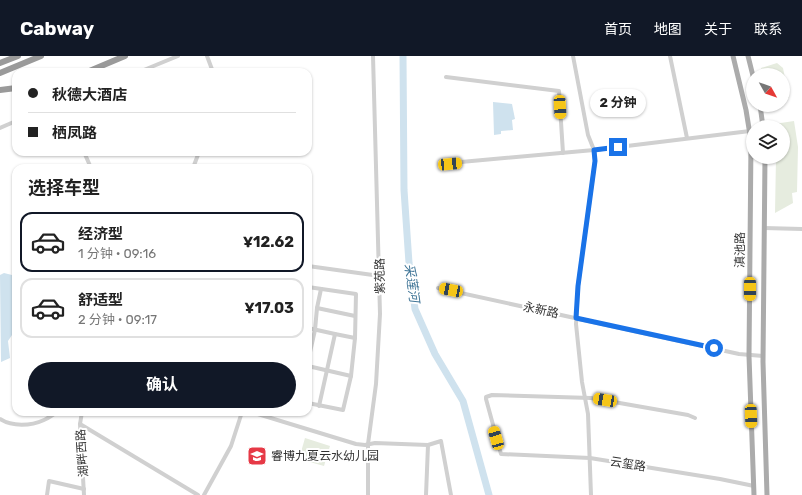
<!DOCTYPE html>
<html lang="zh">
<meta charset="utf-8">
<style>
body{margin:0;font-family:Rubik,"Noto Sans SC",sans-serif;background:#f6f6f6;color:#222;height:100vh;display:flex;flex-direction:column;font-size:15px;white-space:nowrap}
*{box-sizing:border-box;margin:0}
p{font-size:13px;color:#767676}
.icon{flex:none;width:22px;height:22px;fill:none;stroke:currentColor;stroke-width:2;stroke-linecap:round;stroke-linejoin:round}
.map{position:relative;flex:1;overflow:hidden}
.panel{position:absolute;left:12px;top:108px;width:300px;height:252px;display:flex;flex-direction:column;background:#fff;border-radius:12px;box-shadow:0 1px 3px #0004}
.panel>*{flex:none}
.top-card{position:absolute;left:12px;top:12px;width:300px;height:88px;border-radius:12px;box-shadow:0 1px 3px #0004;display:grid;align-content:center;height:88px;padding:0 16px;background:#fff}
.needle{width:26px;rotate:130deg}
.tools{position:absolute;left:746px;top:12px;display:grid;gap:8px}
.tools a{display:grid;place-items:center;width:44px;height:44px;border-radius:50%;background:#fff;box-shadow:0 1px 3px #0004;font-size:20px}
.end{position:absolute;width:18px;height:18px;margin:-9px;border:5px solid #1a73e8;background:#fff;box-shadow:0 0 0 2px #fff}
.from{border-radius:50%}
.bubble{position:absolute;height:28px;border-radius:14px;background:#fff;box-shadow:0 1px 3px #0004;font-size:13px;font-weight:700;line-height:28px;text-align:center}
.car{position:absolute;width:12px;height:24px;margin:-12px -6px;border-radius:5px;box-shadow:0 0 3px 1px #0007;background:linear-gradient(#f5c518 24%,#345 0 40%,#f5c518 0 76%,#345 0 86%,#f5c518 0)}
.top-card b{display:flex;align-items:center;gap:14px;height:38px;font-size:15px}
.top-card b+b{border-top:1px solid #e0e0e0}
.top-card i{width:10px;height:10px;background:#222}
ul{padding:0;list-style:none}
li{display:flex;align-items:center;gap:12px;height:60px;margin:0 8px 6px;padding:0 8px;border:2px solid #e0e0e0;border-radius:12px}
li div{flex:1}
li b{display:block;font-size:15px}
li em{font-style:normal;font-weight:700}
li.on{border-color:#111827}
li>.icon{width:36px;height:36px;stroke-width:1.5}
h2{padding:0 16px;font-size:18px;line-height:48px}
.action{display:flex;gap:8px;margin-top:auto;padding:8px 16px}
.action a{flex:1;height:46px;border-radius:24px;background:#111827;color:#fff;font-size:16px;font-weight:700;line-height:46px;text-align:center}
header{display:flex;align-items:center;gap:24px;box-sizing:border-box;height:56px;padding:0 20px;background:#111827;color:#fff}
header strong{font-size:19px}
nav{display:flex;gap:22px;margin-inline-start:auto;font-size:14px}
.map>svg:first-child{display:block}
.green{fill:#e6ecdf}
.water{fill:#cfe2ee}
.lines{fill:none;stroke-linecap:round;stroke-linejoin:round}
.river{stroke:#cfe2ee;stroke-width:7}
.minor{stroke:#d0d0d0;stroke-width:4}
.major{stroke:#ababab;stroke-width:5}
.highway{stroke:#9a9a9a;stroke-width:6}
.route{stroke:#1a73e8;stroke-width:5}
.labels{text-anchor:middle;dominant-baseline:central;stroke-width:4;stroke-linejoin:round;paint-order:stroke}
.street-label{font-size:12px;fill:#333;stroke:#fff}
.poi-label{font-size:12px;fill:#333;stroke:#fff;text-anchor:start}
.water-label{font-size:13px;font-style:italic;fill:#3f7597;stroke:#fff}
</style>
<header>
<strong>Cabway</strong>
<nav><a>首页</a><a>地图</a><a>关于</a><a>联系</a></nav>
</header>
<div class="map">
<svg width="802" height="439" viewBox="0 0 802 439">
<rect width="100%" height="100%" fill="#fff"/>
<g class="green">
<polygon points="777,7 783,12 789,42 783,43 783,19 763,19 761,12"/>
<polygon points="794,65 798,91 797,136 792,137 793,147 775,157 776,101 783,101 783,71 774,71 774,68"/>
<polygon points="305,382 330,390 324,410 299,403"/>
</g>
<g class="water">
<polygon points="493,46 512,48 515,63 512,64 513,74 501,75 501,78 494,79"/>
<polygon points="4,217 16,220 16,268 12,279 8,285 10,302 1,306 0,219"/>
</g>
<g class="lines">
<polyline class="river" points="403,0 404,134 409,207 415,253 435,298 463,345 489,439"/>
<g class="minor">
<polyline points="207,0 213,16"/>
<polyline points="573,0 588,79 594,94 595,105 578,230 576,268 582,326 588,358 591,439"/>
<polyline points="670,0 687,82"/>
<polyline points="139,16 178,0"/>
<polyline points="446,21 559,35 563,97"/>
<polyline points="0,72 16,65"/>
<polyline points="84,96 91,112"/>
<polyline points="450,107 594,94 750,75"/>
<polyline points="193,112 199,96"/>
<polyline points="764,172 802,173"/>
<polyline points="308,210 380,220"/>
<polyline points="308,231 356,238 355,282 351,320 343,354 308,347"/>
<polyline points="438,232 739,298 763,300"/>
<polyline points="317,252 321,233"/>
<polyline points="308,272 335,278"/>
<polyline points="308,305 315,274 317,252 355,260"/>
<polyline points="308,310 351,320"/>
<polyline points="319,350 335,278 355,282"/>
<polyline points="82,356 80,368 84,439"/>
<polyline points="251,356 356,388 365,389 375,387 428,389"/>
<polyline points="695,362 688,359 591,342 492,339 486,341 486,343 501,398 590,402 720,423 754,430"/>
<path d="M0 363C12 371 31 370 44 364 49 362 53 358 58 356"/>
<polyline points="80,368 198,439"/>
<polyline points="47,439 49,425 84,433"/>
<polyline points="204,439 231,390 242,356"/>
<polyline points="368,439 368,388 376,328 380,258 373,0"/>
<polyline points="426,439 428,389 441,385 451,439"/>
</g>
<g class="major">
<polyline points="733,0 746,54 751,85 749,300 754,439"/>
<polyline points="748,0 753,20"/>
<polyline points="760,49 763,71"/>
<polyline points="765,101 763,306 767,439"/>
</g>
<g class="highway">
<polyline points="0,7 18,0"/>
<polyline points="87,16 125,0"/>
<polyline points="0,17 41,0"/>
<polyline points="0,34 16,32"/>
</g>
</g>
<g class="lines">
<polyline class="route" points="618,91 594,94 595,105 578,230 576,262 714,292"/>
</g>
<defs>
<g id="school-square" transform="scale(1)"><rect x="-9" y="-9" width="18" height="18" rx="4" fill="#e63946" stroke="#fff"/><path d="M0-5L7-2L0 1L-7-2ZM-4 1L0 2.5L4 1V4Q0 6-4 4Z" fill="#fff"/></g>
</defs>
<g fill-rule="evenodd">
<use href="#school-square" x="257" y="400"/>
</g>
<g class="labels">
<g class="street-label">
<text transform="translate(740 194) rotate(-89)">滇池路</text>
<text transform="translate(380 220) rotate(-91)">紫苑路</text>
<text transform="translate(541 254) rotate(12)">永新路</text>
<text transform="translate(82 397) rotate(-94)">湖畔西路</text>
<text transform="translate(628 408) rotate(9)">云玺路</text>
</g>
<g class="poi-label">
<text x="271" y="400">睿博九夏云水幼儿园</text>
</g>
<g class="water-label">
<text transform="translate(412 227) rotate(82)">采莲河</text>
</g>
</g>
</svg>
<div class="tools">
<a><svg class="needle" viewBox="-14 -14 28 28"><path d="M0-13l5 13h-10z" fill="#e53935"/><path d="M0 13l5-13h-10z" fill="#767676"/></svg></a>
<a><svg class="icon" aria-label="layers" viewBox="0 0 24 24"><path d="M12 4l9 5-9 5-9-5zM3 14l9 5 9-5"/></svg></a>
</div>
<i class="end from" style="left:714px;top:292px"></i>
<i class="end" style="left:618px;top:91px"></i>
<div class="bubble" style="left:590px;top:33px;width:56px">2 分钟</div>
<i class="car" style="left:560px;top:51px;rotate:177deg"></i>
<i class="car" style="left:450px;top:108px;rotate:85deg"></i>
<i class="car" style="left:750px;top:233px;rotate:180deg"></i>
<i class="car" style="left:451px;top:234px;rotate:281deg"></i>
<i class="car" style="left:605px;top:344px;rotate:280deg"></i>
<i class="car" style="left:751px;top:360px;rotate:178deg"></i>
<i class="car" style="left:496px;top:382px;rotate:344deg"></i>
<div class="top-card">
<b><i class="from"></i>秋德大酒店</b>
<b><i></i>栖凤路</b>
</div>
<section class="panel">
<h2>选择车型</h2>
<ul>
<li class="on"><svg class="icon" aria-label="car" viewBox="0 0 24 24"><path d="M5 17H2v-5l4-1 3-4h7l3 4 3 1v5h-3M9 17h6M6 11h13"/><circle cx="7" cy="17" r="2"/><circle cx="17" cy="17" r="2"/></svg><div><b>经济型</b><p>1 分钟 · 09:16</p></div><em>¥12.62</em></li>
<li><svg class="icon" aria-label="car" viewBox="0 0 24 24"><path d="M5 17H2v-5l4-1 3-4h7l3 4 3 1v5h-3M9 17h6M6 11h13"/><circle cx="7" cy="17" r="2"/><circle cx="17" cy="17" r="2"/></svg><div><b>舒适型</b><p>2 分钟 · 09:17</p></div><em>¥17.03</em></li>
</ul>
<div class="action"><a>确认</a></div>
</section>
</div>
